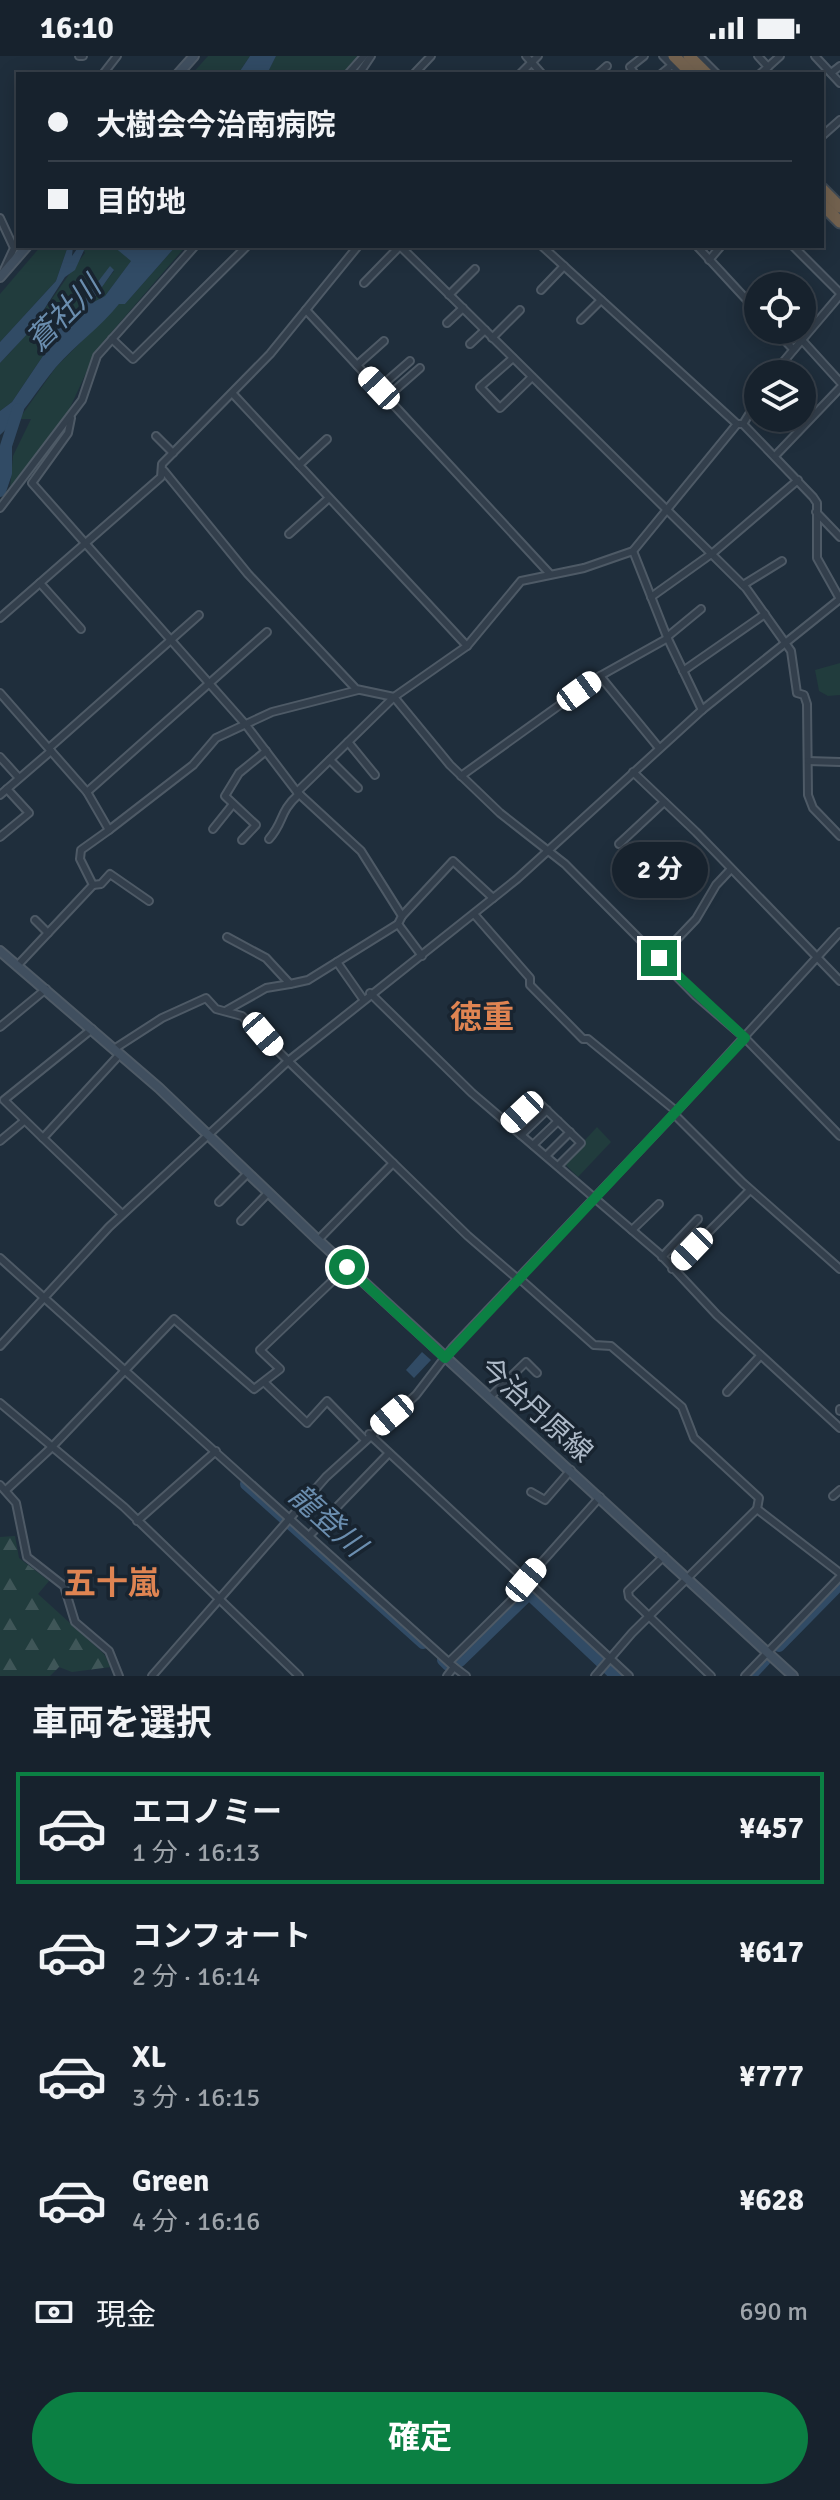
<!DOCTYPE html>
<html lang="ja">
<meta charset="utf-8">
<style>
body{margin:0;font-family:Signika,"Noto Sans JP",sans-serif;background:#242f39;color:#f1f3f6;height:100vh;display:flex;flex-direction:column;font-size:30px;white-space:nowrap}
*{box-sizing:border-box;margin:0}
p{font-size:26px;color:#9ea4aa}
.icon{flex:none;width:44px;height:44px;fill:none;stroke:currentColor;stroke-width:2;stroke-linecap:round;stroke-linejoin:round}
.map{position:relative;height:1620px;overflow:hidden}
.details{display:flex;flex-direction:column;background:#17222d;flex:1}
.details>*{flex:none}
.banner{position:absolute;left:16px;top:16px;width:808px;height:176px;border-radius:0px;box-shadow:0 4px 20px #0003,0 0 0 2px #363f49;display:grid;align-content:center;height:176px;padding:0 32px;background:#17222d}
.buttons{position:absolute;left:744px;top:216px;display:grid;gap:16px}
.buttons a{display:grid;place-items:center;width:72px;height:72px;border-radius:50%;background:#17222d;box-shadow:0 4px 20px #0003,0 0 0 2px #363f49;font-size:40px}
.end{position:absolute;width:36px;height:36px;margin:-18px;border:10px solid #0b8043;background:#fff;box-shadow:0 0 0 4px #fff}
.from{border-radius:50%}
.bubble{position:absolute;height:56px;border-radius:28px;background:#17222d;box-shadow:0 4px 20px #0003,0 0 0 2px #363f49;font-size:26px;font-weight:700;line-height:56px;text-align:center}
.car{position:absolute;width:24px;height:48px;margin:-24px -12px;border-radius:10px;box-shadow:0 0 6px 2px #0007;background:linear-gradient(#fff 24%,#345 0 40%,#fff 0 76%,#345 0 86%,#fff 0)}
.banner b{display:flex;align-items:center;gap:28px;height:76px;font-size:30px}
.banner b+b{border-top:2px solid #363f49}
.banner i{width:20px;height:20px;background:#f1f3f6}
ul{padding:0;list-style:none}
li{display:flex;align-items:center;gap:24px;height:112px;margin:0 16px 12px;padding:0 16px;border:4px solid transparent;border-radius:0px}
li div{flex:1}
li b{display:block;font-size:30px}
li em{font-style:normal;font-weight:700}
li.active{border-color:#0b8043}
li>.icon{width:72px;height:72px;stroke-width:1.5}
h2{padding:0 32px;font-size:36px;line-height:96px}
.pay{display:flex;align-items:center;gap:20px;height:88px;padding:0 32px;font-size:30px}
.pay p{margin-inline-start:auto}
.primary-button{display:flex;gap:16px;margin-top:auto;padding:16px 32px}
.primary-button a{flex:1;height:92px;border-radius:48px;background:#0b8043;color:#fff;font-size:32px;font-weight:700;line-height:92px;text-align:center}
.status{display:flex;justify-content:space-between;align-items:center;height:56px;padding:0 40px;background:#17222d;direction:ltr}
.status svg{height:22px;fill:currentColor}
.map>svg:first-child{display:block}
.green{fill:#213c3d}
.forest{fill:url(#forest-firs)}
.water{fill:#314b65}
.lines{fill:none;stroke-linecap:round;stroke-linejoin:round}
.river{stroke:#314b65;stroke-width:12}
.street-casing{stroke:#4e5a66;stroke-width:10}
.secondary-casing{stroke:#4e5a66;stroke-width:12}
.highway-casing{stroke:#3e4a56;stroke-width:15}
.street{stroke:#333f4c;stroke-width:6}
.secondary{stroke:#404f5f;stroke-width:8}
.highway{stroke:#73624f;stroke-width:11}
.route{stroke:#0b8043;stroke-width:10}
.labels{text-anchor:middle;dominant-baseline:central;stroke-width:7;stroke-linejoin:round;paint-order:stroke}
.street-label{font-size:28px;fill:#aebac8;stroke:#182430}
.water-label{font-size:30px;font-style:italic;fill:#6b8eaf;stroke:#182430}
.quarter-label{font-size:32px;font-weight:bold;fill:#df8452;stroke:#182430}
</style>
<div class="status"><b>16:10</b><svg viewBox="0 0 49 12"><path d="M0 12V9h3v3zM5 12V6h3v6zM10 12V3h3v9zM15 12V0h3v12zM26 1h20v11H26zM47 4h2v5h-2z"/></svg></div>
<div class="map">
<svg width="840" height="1620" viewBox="0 0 840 1620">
<defs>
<pattern id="forest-firs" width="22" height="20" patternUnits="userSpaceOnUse" patternTransform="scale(2)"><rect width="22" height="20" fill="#213c3d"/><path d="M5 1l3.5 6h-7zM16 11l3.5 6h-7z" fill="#3f5658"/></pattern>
</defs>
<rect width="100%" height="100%" fill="#1f2e3c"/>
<g class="green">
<polygon points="208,0 250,0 238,18 192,18"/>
<polygon points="276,0 358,0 342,18 267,18"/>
<polygon points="41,190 68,190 56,225 0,286 0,238"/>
<path d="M82 190H113L132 204 105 240 87 250 114 215 110 211 71 261 53 276 51 288 12 346 0 355V307C34 274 57 233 85 197Z"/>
<polygon points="176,190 186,190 97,293 69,354 10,432 13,400 31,363 19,363 56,311 119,248 125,248"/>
<polygon points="840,607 840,639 828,640 819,635 815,614"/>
<polygon points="597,1071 611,1086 578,1121 564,1107"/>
</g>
<polygon class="forest" points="15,1480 19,1502 49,1525 38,1538 104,1598 111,1611 72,1616 59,1611 50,1620 0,1620 0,1481"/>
<g class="water">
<polygon points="250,0 276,0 267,18 238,18"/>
<polygon points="68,190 73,190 72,200 79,190 85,192 75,214 65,221 30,275 0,307 0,286 56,225"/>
<path d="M113 190H176L125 248H119C101 271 76 288 56 311 37 334 23 359 0 379V355L12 346 51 288 53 276 71 261 110 210 114 214 90 248 105 240 131 205Z"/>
<polygon points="422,1296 431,1304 414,1322 406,1314"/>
</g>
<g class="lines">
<g class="river">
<polyline points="0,435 6,417 6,390 18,353"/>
<polyline points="246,1428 423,1587"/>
<polyline points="779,1590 840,1528"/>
<polyline points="443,1604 448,1609 460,1605 529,1538 616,1620"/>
<polyline points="750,1620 765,1604"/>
</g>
<g class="street-casing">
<g id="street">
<polyline points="79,0 83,0"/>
<polyline points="526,0 542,18"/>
<polyline points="663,0 681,18"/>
<polyline points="699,0 717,18"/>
<polyline points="758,0 768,11"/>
<polyline points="815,0 840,27"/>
<polyline points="831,17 840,10"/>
<polyline points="103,18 117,0"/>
<polyline points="348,18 364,0"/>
<polyline points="359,18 371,0"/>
<polyline points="414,18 431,0"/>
<polyline points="520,18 538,0"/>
<polyline points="598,18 607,10"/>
<polyline points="635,18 630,11 644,0"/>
<polyline points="661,18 672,9"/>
<polyline points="760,18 780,0"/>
<polyline points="822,80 840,64"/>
<polyline points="0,162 14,192 3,216"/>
<polyline points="400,190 746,532 791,595 797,637 804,639 807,648 808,739 813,752 840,780"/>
<polyline points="542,190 737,368 743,368 813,441 817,447 817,502 840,543"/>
<polyline points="697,190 758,256"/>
<polyline points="793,190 840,237"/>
<polyline points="709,204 721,190"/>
<polyline points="364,227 400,190"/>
<polyline points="541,234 564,210"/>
<polyline points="449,239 475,213"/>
<polyline points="306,254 550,518"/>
<polyline points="581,264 601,244"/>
<polyline points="447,267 463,252"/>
<polyline points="775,274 792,292"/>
<polyline points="492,282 520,254"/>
<polyline points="112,283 133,303 247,190"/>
<polyline points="801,283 840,326"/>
<polyline points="470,288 485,274"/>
<polyline points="513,302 480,331 500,352 532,321"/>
<polyline points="357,309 384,285"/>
<polyline points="773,318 840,239"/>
<polyline points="379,332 410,305"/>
<polyline points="233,338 467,590"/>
<polyline points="387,341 420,312"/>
<polyline points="71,362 68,377 32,427 246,669 297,736 361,795 402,860 398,868 422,900"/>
<polyline points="743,368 758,344"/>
<polyline points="156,380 173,397"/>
<polyline points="775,400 840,332"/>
<polyline points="299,409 327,383"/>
<polyline points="164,415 248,518 356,633 394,641 450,709 500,757 565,808 696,940 745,982 840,1080"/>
<polyline points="0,452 82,344 97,300 195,190"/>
<polyline points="816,456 840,481"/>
<polyline points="289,478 329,442"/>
<polyline points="633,495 667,581 702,654"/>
<polyline points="40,527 81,573"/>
<polyline points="743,529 782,505"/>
<polyline points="651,541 714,496 798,424"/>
<polyline points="0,562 161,421 162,408 270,298 358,190"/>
<polyline points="667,581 701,553"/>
<polyline points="683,615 765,558"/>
<polyline points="600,620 659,692"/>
<polyline points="0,637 87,736 109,774 81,794 80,803 93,829 17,910"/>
<polyline points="348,686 375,719"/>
<polyline points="49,692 199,559"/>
<polyline points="0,701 19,722"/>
<polyline points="330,704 358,732"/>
<polyline points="808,705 840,706"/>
<polyline points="633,716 696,776 840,925"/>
<polyline points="461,720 600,620 668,582"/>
<polyline points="87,736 267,576"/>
<polyline points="297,736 394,641 467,590 521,525 584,512 633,495 737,368"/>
<polyline points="0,739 51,695"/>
<polyline points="213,773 233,748"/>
<polyline points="109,774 193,709 216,682 272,656 358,634"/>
<polyline points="0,781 29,757 7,733"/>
<path d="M269 783C285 765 278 757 299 738"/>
<polyline points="242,784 256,769 225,740 239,717 266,695"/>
<polyline points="619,788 664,746"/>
<polyline points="93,829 101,828 110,818 149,845"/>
<polyline points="474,858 530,922 530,929 583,983 588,983 676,1055"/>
<polyline points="402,860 453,805 493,842"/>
<polyline points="35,864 48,877"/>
<polyline points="227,881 266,902 290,928 308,924 398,868"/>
<polyline points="659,902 696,863 716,829 731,813"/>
<polyline points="337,906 363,943"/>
<polyline points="370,937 472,1037 661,1199 717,1259 840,1372"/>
<polyline points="227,954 266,932 290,928"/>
<polyline points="0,971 46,933"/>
<polyline points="92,973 4,1044 43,1082 120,998"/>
<polyline points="114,993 162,962 206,942 216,953 242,960 468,1180 519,1224"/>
<polyline points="674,1058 743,1127 840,1213"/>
<polyline points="508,1068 535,1043 581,1087 558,1110"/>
<polyline points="521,1079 547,1054"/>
<polyline points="43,1082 122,1158"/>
<polyline points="0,1085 24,1065"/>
<polyline points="533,1089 558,1065"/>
<polyline points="546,1100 570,1076"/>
<polyline points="219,1146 248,1117"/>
<polyline points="241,1165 268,1137"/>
<polyline points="632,1174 659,1148"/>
<polyline points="318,1184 393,1107"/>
<polyline points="662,1201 698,1163"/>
<polyline points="0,1202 454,1611"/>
<polyline points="672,1213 750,1134"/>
<polyline points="520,1223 594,1289 611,1290 682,1351 694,1382 759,1442 757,1453"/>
<polyline points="0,1290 109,1171 287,1006 517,823 702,654 840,543"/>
<polyline points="265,1327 307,1367 327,1345 364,1383"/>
<polyline points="727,1336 760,1300"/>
<polyline points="489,1342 526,1306 537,1317"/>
<polyline points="0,1347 124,1451 299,1620"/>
<polyline points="840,1353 840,1355"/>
<polyline points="369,1378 629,1620"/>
<polyline points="0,1429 16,1447 27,1501 64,1530 75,1566 109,1595 119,1620"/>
<polyline points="6,1434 51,1392 174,1263 254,1333 280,1313 260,1294 347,1211"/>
<polyline points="531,1436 545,1444 571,1414"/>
<polyline points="833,1440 840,1434"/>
<polyline points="137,1465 216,1395"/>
<polyline points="309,1480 389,1397"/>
<polyline points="664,1500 628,1535 629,1541 711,1620"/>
<polyline points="526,1524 600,1441"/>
<polyline points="450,1605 529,1527"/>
<polyline points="152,1620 326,1421 416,1339 452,1292 674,1058 840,876"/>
<polyline points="447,1620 454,1611 466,1620"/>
<polyline points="595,1620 632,1577 757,1453 840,1517"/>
<polyline points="745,1620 840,1521"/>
</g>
</g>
<g class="secondary-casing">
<g id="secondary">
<polyline points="178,18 194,0"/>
<polyline points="0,221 27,190"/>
<polyline points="0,895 159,1032 318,1184 793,1620"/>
</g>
</g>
<g class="highway-casing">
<g id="highway">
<polyline points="674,0 692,18"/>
<polyline points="689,0 707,18"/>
<polyline points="822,133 840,151"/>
<polyline points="822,148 840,166"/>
</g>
</g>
<use href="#street" class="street"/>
<use href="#secondary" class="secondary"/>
<use href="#highway" class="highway"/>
</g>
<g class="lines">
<polyline class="route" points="347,1211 445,1302 745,982 659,902"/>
</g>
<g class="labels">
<g class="street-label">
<text transform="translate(536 1354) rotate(42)">今治丹原線</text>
</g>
<g class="water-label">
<text transform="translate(64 258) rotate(-45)">蒼社川</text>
<text transform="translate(327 1465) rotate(42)">龍登川</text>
</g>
<g class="quarter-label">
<text x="482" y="961">徳重</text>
<text x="112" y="1527">五十嵐</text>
</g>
</g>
</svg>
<div class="buttons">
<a><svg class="icon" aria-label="locate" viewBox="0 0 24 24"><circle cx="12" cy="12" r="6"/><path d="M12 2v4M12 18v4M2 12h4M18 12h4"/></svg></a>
<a><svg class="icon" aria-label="layers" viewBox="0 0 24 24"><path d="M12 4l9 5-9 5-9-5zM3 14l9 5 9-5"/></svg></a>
</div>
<i class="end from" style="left:347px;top:1211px"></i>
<i class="end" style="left:659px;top:902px"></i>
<div class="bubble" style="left:612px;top:786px;width:96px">2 分</div>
<i class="car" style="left:379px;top:332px;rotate:317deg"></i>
<i class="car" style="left:579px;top:635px;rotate:54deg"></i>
<i class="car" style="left:263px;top:978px;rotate:140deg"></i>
<i class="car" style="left:522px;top:1056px;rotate:227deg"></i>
<i class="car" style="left:692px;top:1193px;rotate:224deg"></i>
<i class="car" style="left:392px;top:1359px;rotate:230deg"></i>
<i class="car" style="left:526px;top:1524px;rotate:40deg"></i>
<div class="banner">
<b><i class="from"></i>大樹会今治南病院</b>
<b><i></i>目的地</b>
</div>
</div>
<section class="details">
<h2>車両を選択</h2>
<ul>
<li class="active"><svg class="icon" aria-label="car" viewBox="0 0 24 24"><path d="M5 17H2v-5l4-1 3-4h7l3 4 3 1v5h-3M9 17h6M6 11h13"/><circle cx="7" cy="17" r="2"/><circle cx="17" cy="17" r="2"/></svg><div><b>エコノミー</b><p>1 分 · 16:13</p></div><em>¥457</em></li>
<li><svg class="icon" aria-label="car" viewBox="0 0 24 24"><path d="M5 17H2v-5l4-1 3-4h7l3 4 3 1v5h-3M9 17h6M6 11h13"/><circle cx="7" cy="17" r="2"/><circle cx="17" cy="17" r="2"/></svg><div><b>コンフォート</b><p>2 分 · 16:14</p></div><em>¥617</em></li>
<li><svg class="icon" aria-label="car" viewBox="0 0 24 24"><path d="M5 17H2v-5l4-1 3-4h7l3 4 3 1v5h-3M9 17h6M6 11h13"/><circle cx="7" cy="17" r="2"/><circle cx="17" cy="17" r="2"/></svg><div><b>XL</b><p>3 分 · 16:15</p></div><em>¥777</em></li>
<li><svg class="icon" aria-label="car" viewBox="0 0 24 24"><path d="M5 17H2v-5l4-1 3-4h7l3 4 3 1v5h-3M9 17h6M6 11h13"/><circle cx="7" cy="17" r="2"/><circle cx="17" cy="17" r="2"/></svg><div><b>Green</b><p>4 分 · 16:16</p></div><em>¥628</em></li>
</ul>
<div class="pay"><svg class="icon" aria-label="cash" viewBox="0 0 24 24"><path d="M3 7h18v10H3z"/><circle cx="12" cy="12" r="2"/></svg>現金<p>690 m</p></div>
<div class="primary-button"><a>確定</a></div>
</section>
